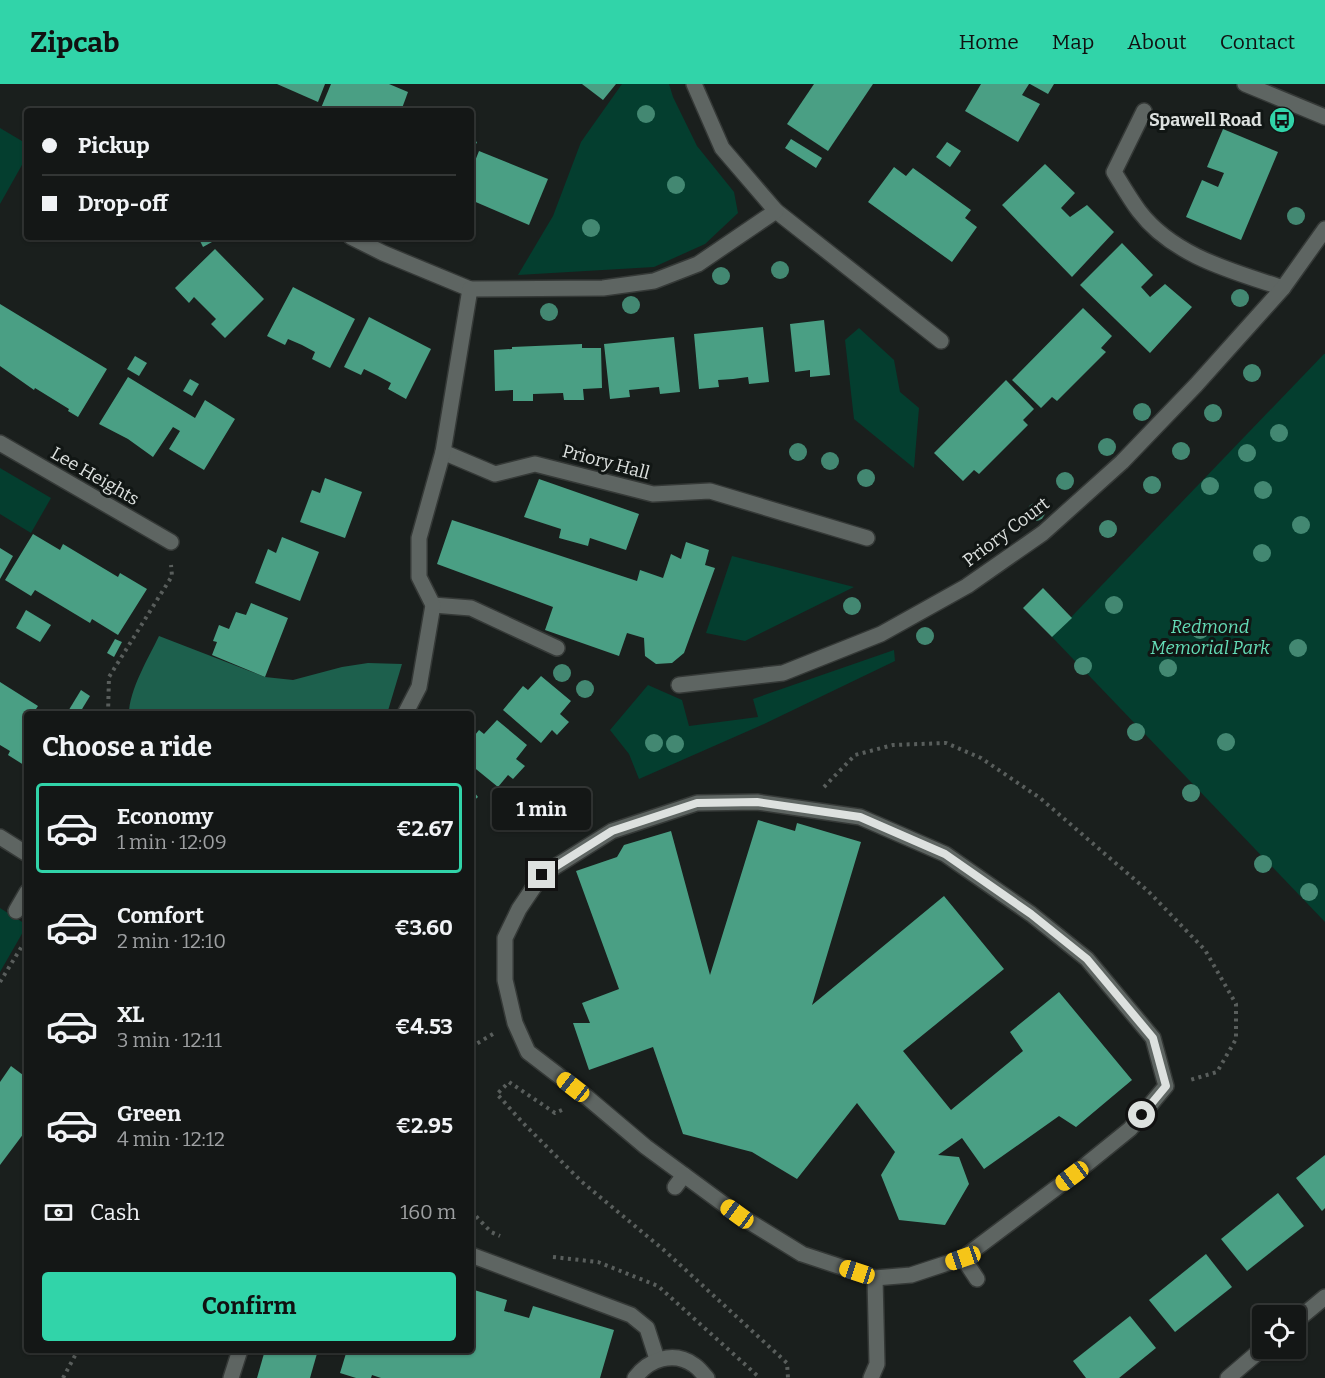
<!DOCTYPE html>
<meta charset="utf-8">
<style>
body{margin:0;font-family:Bitter,serif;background:#212423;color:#f1f3f6;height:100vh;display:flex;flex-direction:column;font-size:22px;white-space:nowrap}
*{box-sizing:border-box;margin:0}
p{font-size:20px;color:#9d9fa1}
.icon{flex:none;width:33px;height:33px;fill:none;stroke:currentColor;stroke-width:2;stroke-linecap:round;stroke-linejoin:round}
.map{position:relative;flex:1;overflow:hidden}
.sheet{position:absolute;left:24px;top:627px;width:450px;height:642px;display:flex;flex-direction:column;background:#141716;border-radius:6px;box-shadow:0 2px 4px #0004,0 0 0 2px #333635}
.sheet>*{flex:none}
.banner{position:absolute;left:24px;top:24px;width:450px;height:132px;border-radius:6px;box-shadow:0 2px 4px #0004,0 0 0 2px #333635;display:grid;align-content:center;height:132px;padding:0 18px;background:#141716}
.controls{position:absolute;left:1252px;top:1221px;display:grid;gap:12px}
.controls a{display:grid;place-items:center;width:54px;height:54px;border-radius:6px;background:#141716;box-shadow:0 2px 4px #0004,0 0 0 2px #333635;font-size:30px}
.end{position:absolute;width:27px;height:27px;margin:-14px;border:8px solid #dde1df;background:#111;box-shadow:0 0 0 3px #111}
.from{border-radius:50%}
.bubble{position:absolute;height:42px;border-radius:6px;background:#141716;box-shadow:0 2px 4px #0004,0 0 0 2px #333635;font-size:20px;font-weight:700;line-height:42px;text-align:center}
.car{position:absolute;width:18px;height:36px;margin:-18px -9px;border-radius:8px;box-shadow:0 0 4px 2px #0007;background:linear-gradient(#f5c518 24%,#345 0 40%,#f5c518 0 76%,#345 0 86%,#f5c518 0)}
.banner b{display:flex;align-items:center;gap:21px;height:57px;font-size:22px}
.banner b+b{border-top:2px solid #333635}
.banner i{width:15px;height:15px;background:#f1f3f6}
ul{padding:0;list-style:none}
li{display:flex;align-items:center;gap:18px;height:90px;margin:0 12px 9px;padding:0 6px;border:3px solid transparent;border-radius:6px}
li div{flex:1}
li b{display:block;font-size:22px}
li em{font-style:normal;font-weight:700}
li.on{border-color:#31d4a9}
li>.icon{width:54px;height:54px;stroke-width:1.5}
h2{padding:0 18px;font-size:27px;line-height:72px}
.pay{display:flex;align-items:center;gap:15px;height:66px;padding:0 18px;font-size:22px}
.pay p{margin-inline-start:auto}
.cta{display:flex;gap:12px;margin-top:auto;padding:12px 18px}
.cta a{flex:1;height:69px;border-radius:6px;background:#31d4a9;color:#111;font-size:24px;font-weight:700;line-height:69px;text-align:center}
header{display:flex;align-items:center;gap:36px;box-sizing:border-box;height:84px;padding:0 30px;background:#31d4a9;color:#111}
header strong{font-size:28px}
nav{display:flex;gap:33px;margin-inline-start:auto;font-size:21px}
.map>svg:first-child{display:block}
.green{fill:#043e2f}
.forest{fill:#1d604d}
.building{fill:#4a9f84}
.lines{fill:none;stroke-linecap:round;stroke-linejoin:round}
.minor-casing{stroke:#353937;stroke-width:18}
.path{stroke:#595e5c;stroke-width:4;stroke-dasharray:3 4.5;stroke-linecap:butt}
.minor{stroke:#5e6562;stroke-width:15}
.tree{fill:#438872}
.route{stroke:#dde1df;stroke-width:8}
.labels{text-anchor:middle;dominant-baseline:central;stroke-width:6;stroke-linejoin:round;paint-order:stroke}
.poi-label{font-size:18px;font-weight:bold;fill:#dde1df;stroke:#111614;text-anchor:end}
.street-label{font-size:18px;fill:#dde1df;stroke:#111614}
.park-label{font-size:18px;font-style:italic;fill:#64ddb7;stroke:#111614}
</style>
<header>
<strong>Zipcab</strong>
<nav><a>Home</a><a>Map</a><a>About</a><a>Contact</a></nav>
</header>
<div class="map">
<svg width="1325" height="1294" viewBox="0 0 1325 1294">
<rect width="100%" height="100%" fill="#1a1f1d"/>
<g class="green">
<polygon points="622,0 669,0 673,13 697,62 734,108 738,129 705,160 654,183 518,191 553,132 581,58"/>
<polygon points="0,44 27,60 27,72 0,120"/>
<polygon points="859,244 894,276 900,308 919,324 914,384 854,335 845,256"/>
<polygon points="1324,270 1325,270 1325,838 1052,553"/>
<polygon points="0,384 51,414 31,449 0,430"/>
<polygon points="732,472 854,503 745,557 706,549"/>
<polygon points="894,566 895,577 764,640 639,695 629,670 610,646 648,601 682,616 689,642 758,633 753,615"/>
<polygon points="0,824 27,841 0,888"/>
</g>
<path class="forest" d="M159 552 265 593 293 596 342 583 368 579 402 580 387 630H129C129 606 149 573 159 552Z"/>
<g class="building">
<polygon points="277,0 325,0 318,18"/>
<polygon points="331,0 389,0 408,8 401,27 327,27 321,24"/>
<polygon points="582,0 616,0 603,16"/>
<polygon points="814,0 873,0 828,67 787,40"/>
<polygon points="981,0 1029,0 1022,11 1040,20 1018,58 965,27"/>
<polygon points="1030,0 1054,0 1048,10"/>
<polygon points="1223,45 1278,68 1241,156 1186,133 1202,96 1218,103 1224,89 1207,83"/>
<polygon points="471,55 477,58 471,71"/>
<polygon points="791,55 822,74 816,84 785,64"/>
<polygon points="947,58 961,67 950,83 936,73"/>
<polygon points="479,67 548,95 529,141 471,116 471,87"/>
<polygon points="1045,80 1075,109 1061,124 1070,133 1087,121 1114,148 1072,193 1002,121"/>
<polygon points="894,83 906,92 913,84 971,126 965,134 977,143 952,178 868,118"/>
<polygon points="198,153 221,153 203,163"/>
<polygon points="1122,159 1153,191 1141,203 1150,213 1165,200 1192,223 1150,269 1080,201"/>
<polygon points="215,165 264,215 225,254 211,240 216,235 194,213 189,219 175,204"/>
<polygon points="293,203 355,235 330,284 312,275 315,268 302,261 288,255 285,261 267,252"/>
<polygon points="0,220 107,285 78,333 68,327 69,325 35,304 34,306 0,282"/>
<polygon points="1083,224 1112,252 1101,264 1106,268 1057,317 1052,313 1041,324 1012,296"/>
<polygon points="369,233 431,265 406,315 388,305 391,299 378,292 364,285 361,291 344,283"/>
<polygon points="824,236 830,291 810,293 810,286 795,288 790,240"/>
<polygon points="763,243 769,298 749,300 748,293 733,295 718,296 719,303 699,305 694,250"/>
<polygon points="674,253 680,308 660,310 659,303 629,306 630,313 610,315 604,260"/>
<polygon points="582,260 582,264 601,264 602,304 583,305 584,316 564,316 563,309 533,310 533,317 513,317 513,306 495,307 494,266 512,265 512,263"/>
<polygon points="135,272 147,279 139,292 127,285"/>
<polygon points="128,293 195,334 205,316 235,335 204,386 169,365 180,347 173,343 153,373 128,355 99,340"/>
<polygon points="190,295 199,300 192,312 183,307"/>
<polygon points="1006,296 1034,325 1023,336 1028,341 979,390 974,386 963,397 934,369"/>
<polygon points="325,394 362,408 345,454 300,438 312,406 320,409"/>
<polygon points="539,395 639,430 626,466 590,454 588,462 559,454 561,445 524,433"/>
<polygon points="452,436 637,497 640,486 663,494 671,470 681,475 686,458 709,466 705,481 715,484 684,569 672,579 656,580 645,572 644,554 627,549 619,572 545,546 553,523 437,480"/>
<polygon points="33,450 60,466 63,460 118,493 120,489 147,505 118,551 92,535 90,539 35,506 31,512 5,496"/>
<polygon points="282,453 319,468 300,517 255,499 268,465 276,469"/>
<polygon points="0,464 13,472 0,495"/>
<polygon points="1043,504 1072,534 1052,553 1023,524"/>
<polygon points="251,519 288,534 265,593 212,571 217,558 213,557 219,541 229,545 236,528 246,531"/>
<polygon points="26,526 51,541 40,558 16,544"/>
<polygon points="115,555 122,558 114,573 107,569"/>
<polygon points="541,592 571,617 560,630 569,638 557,651 552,646 541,659 503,626 523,602 528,606"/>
<polygon points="0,598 38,622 36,625 44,630 27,630 27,683 8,671 10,667 0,661"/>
<polygon points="81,606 90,612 79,630 70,630 67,629"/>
<polygon points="497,636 527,661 516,675 525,682 513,695 508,691 498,703 471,681 471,656 479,646 484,650"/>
<polygon points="471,704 478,713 471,719"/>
<polygon points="758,736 795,747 797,739 861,758 812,921 944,812 1004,885 903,967 951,1026 1023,967 1010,948 1059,908 1132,996 1076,1043 1059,1032 984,1085 962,1054 938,1071 959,1073 969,1100 945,1141 899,1136 881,1091 895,1068 857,1019 797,1095 752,1068 683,1050 653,963 589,986 573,939 590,939 582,919 619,905 576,787 617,773 624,761 671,747 710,891"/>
<polygon points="11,982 27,994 27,1045 0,1081 0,998"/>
<polygon points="1325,1071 1325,1124 1322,1127 1296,1094"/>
<polygon points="1278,1109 1304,1142 1247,1187 1221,1155"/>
<polygon points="1206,1170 1232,1203 1175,1248 1149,1216"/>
<polygon points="471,1205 507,1216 504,1227 529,1234 533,1222 614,1246 600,1294 381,1294 372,1291 371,1294 356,1294 340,1289 347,1266 471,1266"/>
<polygon points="1130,1232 1156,1264 1119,1294 1086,1294 1073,1277"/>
<polygon points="265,1266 318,1266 310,1294 257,1294"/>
</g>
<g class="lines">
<g class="minor-casing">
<g id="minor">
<polyline points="1245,0 1325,33"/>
<path d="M1144 27 1114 88C1122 101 1130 115 1139 127 1173 172 1232 187 1283 204"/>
<polyline points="776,127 941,257"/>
<polyline points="351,153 383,169 470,205"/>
<polyline points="0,359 171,458"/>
<polyline points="443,368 495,390 535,380 653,410 710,407 867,454"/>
<polyline points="433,521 471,524 557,564"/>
<polyline points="679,601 783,589 881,550 967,502 1043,449 1122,378 1196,301 1283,204 1325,145"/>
<polyline points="405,630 419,603 433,521 419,493 419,454 443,368 470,205 603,204 654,197 698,180 776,127 722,64 694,0"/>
<polygon points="757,718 860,733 945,770 1031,830 1087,875 1153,954 1166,1002 1130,1045 1072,1092 963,1174 911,1191 875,1194 802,1170 737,1130 646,1063 588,1014 528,968 515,939 505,896 505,854 519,825 542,791 612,747 697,719"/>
<polyline points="0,753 27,770"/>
<polyline points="16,827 27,808"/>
<polyline points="675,1103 684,1091"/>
<polyline points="471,1171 631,1231 647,1244 657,1275"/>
<polyline points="963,1174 977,1195"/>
<polyline points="1296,1237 1325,1213"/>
<polyline points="231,1294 240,1266"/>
<path d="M635 1294C648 1276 673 1266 694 1281 699 1284 703 1290 707 1294"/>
<polyline points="871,1294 877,1280 875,1194"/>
<polyline points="1228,1294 1263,1264"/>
</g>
</g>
<g class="path">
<polyline points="108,630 109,593 172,492 171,481"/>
<polyline points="824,703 855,671 893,661 946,659 981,674 1040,714 1148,807 1205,866 1236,920 1236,955 1217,988 1190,996"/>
<polyline points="0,898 27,854"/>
<polyline points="471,963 493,950"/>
<polyline points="562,1026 555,1029 509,998 497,1010 523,1039 582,1098 665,1167 787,1279 788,1294"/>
<polyline points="471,1127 491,1148 500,1152"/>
<polyline points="553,1173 598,1178 658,1202 760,1294"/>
<polyline points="25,1202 27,1202"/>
<polyline points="63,1294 78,1266"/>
</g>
<use href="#minor" class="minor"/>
</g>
<g class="tree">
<circle cx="646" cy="30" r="9"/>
<circle cx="676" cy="101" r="9"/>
<circle cx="1296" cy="132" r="9"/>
<circle cx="591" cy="144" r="9"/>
<circle cx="780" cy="186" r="9"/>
<circle cx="721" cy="192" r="9"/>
<circle cx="1240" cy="214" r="9"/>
<circle cx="631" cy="221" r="9"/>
<circle cx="549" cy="228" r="9"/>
<circle cx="1252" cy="289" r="9"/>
<circle cx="1142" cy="328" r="9"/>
<circle cx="1213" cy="329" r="9"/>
<circle cx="1279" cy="349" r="9"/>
<circle cx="1107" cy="363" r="9"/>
<circle cx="1181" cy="367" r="9"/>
<circle cx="798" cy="368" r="9"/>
<circle cx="1247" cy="369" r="9"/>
<circle cx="830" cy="377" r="9"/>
<circle cx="866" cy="394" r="9"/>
<circle cx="1065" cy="397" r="9"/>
<circle cx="1152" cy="401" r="9"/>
<circle cx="1210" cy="402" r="9"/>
<circle cx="1263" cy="406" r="9"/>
<circle cx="1036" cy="428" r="9"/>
<circle cx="1301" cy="441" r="9"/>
<circle cx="1108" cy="445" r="9"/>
<circle cx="1262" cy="469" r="9"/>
<circle cx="1114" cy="521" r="9"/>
<circle cx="852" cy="522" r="9"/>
<circle cx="1200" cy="546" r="9"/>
<circle cx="925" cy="552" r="9"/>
<circle cx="1298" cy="564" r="9"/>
<circle cx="1083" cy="582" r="9"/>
<circle cx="1168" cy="584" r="9"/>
<circle cx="562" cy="589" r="9"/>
<circle cx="585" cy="605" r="9"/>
<circle cx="1136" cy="648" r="9"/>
<circle cx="1226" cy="658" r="9"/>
<circle cx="654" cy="659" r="9"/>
<circle cx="675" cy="660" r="9"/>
<circle cx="1191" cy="709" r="9"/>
<circle cx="1263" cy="780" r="9"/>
<circle cx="1309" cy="808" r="9"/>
</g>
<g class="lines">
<polyline class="route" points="542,791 612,747 697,719 757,718 860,733 945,770 1031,830 1087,875 1153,954 1166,1002 1142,1031"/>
</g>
<defs>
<g id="bus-disc" transform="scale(1.35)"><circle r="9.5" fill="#31d4a9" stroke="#111614"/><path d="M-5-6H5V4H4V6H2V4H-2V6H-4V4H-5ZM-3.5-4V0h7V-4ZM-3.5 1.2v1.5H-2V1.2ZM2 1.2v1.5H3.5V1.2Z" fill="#111"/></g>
</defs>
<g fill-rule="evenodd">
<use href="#bus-disc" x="1282" y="36"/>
</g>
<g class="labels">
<g class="poi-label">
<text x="1262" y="36">Spawell Road</text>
</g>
<g class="street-label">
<text transform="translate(606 378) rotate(15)">Priory Hall</text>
<text transform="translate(95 392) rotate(30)">Lee Heights</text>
<text transform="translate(1006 448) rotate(-37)">Priory Court</text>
</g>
<g class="park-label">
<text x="1210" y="543">Redmond<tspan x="1210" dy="21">Memorial Park</tspan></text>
</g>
</g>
</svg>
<div class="controls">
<a><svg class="icon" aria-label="locate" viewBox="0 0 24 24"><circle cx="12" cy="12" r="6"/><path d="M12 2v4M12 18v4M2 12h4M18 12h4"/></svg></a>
</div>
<i class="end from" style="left:1142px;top:1031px"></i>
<i class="end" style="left:542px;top:791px"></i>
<div class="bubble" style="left:492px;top:704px;width:99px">1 min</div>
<i class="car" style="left:573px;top:1003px;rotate:308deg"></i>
<i class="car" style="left:1072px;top:1092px;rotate:233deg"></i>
<i class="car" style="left:737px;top:1130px;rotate:306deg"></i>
<i class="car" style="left:963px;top:1174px;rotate:251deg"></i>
<i class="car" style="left:857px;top:1188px;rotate:288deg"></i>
<div class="banner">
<b><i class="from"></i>Pickup</b>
<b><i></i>Drop-off</b>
</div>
<section class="sheet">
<h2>Choose a ride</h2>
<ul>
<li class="on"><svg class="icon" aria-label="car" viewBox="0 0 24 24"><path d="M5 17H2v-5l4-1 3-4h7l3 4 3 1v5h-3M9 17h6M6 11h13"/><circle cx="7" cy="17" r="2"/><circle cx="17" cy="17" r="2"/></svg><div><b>Economy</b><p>1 min · 12:09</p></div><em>€2.67</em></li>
<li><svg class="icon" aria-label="car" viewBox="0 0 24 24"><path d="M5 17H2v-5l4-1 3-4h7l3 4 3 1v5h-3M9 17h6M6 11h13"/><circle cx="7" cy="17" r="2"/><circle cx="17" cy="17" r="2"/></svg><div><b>Comfort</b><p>2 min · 12:10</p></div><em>€3.60</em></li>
<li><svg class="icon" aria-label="car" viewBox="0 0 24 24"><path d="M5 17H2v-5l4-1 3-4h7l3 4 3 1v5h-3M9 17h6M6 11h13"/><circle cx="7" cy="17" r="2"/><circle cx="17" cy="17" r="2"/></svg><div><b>XL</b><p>3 min · 12:11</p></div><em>€4.53</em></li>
<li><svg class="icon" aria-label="car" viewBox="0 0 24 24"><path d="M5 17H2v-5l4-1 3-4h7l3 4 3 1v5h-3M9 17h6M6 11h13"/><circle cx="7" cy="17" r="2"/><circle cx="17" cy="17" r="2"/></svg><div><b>Green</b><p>4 min · 12:12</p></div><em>€2.95</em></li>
</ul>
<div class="pay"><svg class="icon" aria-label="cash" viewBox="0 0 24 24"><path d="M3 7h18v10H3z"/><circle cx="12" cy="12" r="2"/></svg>Cash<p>160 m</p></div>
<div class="cta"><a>Confirm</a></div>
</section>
</div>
